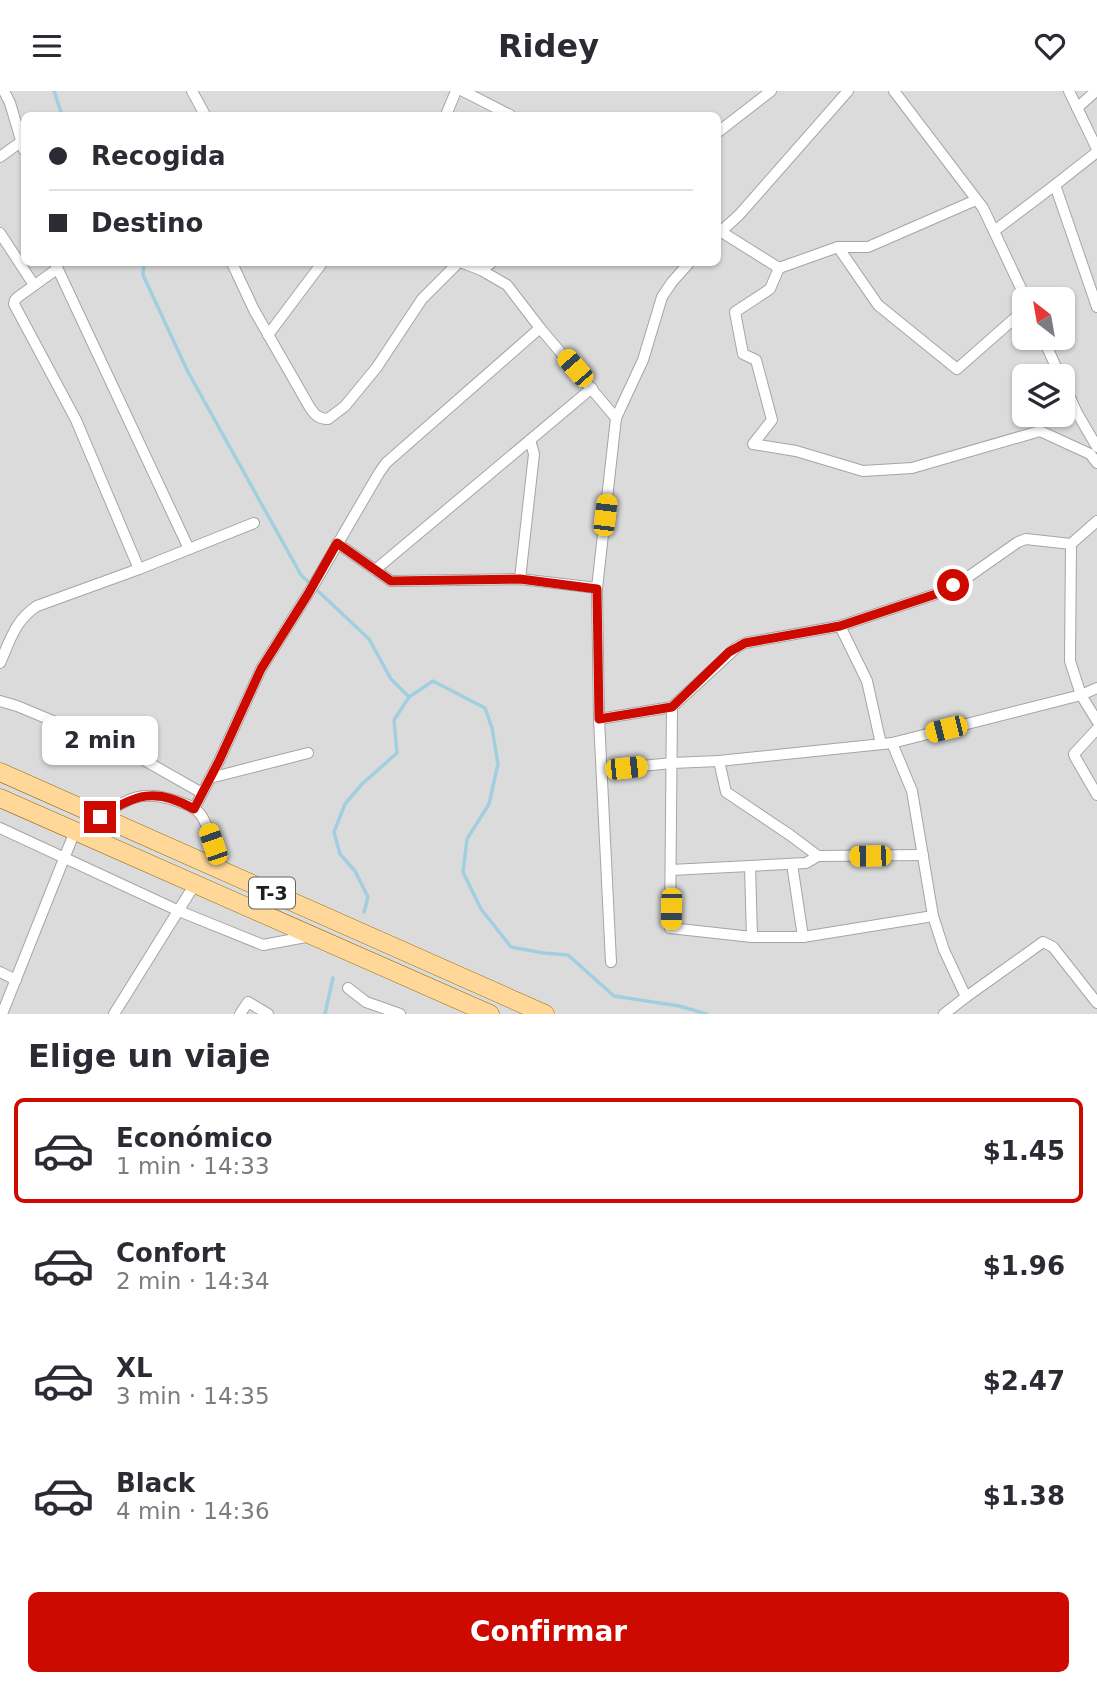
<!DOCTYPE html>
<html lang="es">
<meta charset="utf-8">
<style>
body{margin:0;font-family:"DejaVu Sans",sans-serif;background:#f2f2f3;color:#2b2b33;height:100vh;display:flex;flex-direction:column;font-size:26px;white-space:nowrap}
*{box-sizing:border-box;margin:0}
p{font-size:23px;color:#7c7c81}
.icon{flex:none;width:38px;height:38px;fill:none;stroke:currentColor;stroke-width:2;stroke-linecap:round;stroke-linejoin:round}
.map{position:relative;height:923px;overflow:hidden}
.sheet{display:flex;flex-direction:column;background:#fff;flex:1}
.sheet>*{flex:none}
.top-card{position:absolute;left:21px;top:21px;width:700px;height:154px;border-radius:10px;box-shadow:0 2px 5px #0004;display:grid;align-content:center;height:154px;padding:0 28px;background:#fff}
.needle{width:46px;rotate:329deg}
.fabs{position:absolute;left:1012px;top:196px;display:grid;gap:14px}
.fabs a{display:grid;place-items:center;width:63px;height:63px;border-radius:10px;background:#fff;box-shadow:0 2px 5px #0004;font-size:35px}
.end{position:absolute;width:32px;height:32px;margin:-16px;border:9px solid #cc0a00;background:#fff;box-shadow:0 0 0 4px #fff}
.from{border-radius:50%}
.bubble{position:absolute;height:49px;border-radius:10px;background:#fff;box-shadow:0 2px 5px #0004;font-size:23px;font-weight:700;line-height:49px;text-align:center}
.car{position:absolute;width:21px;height:42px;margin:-21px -10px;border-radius:9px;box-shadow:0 0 5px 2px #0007;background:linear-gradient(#f5c518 24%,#345 0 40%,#f5c518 0 76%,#345 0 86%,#f5c518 0)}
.top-card b{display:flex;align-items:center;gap:24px;height:66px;font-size:26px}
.top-card b+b{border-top:2px solid #e1e1e2}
.top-card i{width:18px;height:18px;background:#2b2b33}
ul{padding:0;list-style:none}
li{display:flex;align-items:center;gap:21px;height:105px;margin:0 14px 10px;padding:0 14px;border:4px solid transparent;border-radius:10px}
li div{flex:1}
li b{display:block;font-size:26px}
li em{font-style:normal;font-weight:700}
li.on{border-color:#cc0a00}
li>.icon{width:63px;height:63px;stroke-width:1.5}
h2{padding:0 28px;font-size:32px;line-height:84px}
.cta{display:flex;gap:14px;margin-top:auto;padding:14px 28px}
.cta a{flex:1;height:80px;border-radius:10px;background:#cc0a00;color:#fff;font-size:28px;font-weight:700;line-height:80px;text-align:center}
header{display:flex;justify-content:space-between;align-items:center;height:91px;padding:0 28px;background:#fff;font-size:32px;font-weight:700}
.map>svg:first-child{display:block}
.residential{fill:#dcdbdb;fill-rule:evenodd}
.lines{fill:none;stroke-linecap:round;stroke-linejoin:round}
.stream{stroke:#a1cfe0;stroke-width:3.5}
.minor-casing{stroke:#a5a5a5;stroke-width:12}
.primary-casing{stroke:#986d00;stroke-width:19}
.minor{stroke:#fff;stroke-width:10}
.primary{stroke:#ffd899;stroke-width:18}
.route{stroke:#cc0a00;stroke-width:9}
.labels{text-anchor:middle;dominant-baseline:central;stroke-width:6;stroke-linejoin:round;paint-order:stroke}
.shield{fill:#fff;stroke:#626262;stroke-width:2}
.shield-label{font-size:19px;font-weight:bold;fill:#1e1e1e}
</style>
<header><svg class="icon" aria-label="menu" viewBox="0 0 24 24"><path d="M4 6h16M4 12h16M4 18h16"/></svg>Ridey<svg class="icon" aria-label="heart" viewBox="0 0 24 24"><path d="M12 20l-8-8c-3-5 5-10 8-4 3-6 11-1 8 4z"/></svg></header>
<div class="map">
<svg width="1097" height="923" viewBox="0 0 1097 923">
<rect width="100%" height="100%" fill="#f0ece3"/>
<path class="residential" d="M0 0H1097V923H0ZM24 24H718V172H24ZM1024 208H1062V247H1024ZM1024 285H1062V324H1024Z"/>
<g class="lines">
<g class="stream">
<polyline points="54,0 62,24"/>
<polyline points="144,172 143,184 188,281 301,484 369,548 391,588 409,606 433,590 485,617 492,637 498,673 489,713 467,748 463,781 481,818 511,856 544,862 568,864 614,905 679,915 707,923"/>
<polyline points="364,821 368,806 355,780 340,763 334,741 345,713 362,693 397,662 394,629 409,606"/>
<polyline points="325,923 333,887"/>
</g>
<g class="minor-casing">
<g id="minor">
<polyline points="4,0 10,12 24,59"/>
<polyline points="192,0 205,24"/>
<polyline points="463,0 510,24"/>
<polyline points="894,0 983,117 1026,208"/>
<polyline points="1069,0 1097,58"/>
<polyline points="1077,17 1096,0"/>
<polyline points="446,24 456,0"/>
<polyline points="718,41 771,0"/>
<polyline points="1097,61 1055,94 1097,216"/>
<polyline points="0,66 22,50"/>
<polyline points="976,109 868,156 838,156 779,177 770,198 735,221 743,263 756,269 772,329 753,353 796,360 863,380 912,377 1040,340 1090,363 1097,372"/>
<polyline points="720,140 779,177"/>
<polyline points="994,140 1055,94"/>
<polyline points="0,142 34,194"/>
<polyline points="718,143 739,124 848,0"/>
<polyline points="838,156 878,214 957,278 1024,219"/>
<polyline points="55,172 189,458"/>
<path d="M232 172 254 219 309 315C314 323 318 328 328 328L345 315 377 276 422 208 458 172"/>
<polyline points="463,172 481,179 491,172"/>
<polyline points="57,178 18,206 15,209 14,213 76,329 139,478"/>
<polyline points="481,179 507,194 540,237 616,327"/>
<polyline points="268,244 322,172"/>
<polyline points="1043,247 1060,285"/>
<polyline points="1062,289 1077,322 1097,356"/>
<polyline points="1097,430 1071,453 1070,570 1081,604 1097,630"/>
<polyline points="337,452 391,490 520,488 597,497"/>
<polyline points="375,479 592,297"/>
<polyline points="520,488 534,363 530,349"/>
<polyline points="840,535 867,590 881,653"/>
<path d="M0 572C10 550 15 529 37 515L139 478 254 432"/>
<polyline points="0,610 17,615 135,664 202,702"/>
<polyline points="672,616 670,837 752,846 803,846 933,825"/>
<polyline points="599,628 672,616 737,556 745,552 840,535 939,502 968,486 1018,451 1026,448 1071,453"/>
<polyline points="1097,638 1074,663 1075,666 1097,704"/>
<polyline points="892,652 912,700 933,825 944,859 966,906"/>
<polyline points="719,670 726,701 790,744 818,765 923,764"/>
<polyline points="603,679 672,672 719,670 892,652 1081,604 1097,597"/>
<polyline points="210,687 308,662"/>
<polyline points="194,718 219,670 261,578 316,490 379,382 386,372 540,237"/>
<path d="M100 726C129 707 142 698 177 710 186 713 195 716 201 724 210 737 217 765 223 781"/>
<polyline points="0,737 179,820 263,854 311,845"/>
<polyline points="792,773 803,846"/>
<polyline points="750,775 752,846"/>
<polyline points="671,779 806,772 818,765"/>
<polyline points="611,871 599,628 597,497 616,327 643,269 662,206 672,191 689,172"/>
<polyline points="0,881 16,889"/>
<polyline points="348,897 366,911 400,923"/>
<polyline points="2,923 75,740"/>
<polyline points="114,923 195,793"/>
<polyline points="240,923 248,911 268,923"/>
<polyline points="944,923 966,906 1043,851 1053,856 1097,912"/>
</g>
</g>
<g class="primary-casing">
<g id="primary">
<polyline points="0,681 545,923"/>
<polyline points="0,707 490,923"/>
</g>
</g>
<use href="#minor" class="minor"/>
<use href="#primary" class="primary"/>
</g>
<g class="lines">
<path class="route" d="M100 726C135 703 156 696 194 718L219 670 261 578 308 503 337 452 391 490 520 488 597 498 599 628 672 616 729 561 745 552 840 535 939 502 953 494"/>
</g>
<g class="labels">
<rect class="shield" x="249" y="786.5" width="46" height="31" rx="5"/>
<g class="shield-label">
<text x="272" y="802">T-3</text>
</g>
</g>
</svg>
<div class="fabs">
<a><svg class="needle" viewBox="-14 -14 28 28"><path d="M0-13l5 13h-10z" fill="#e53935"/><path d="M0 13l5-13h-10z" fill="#7c7c81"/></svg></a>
<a><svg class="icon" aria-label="layers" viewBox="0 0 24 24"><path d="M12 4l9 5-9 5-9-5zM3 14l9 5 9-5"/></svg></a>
</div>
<i class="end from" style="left:953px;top:494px"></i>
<i class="end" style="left:100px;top:726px"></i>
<div class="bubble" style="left:42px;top:625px;width:116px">2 min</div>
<i class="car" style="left:575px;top:277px;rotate:319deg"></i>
<i class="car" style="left:605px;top:424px;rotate:7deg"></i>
<i class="car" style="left:946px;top:638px;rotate:256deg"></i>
<i class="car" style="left:626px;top:677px;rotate:84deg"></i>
<i class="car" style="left:213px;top:753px;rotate:341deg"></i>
<i class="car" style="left:870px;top:765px;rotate:269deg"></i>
<i class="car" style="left:671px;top:818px;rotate:181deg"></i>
<div class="top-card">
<b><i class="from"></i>Recogida</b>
<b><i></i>Destino</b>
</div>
</div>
<section class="sheet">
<h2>Elige un viaje</h2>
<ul>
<li class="on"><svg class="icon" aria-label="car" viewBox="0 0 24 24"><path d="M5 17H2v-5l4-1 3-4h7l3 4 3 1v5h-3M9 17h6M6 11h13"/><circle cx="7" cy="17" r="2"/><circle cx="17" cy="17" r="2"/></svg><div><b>Económico</b><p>1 min · 14:33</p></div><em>$1.45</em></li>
<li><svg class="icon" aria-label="car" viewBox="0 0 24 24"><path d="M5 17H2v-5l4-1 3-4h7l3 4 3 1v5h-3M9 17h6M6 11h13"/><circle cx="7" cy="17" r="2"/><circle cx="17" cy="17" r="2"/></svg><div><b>Confort</b><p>2 min · 14:34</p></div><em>$1.96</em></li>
<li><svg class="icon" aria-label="car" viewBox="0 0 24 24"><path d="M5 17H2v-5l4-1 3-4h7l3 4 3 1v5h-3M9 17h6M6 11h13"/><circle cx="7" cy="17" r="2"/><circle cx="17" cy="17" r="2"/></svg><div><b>XL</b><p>3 min · 14:35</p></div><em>$2.47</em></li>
<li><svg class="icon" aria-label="car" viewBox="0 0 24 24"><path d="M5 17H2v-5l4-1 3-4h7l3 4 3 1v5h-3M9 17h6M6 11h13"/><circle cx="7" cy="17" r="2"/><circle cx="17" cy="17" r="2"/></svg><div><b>Black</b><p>4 min · 14:36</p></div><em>$1.38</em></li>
</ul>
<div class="cta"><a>Confirmar</a></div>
</section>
